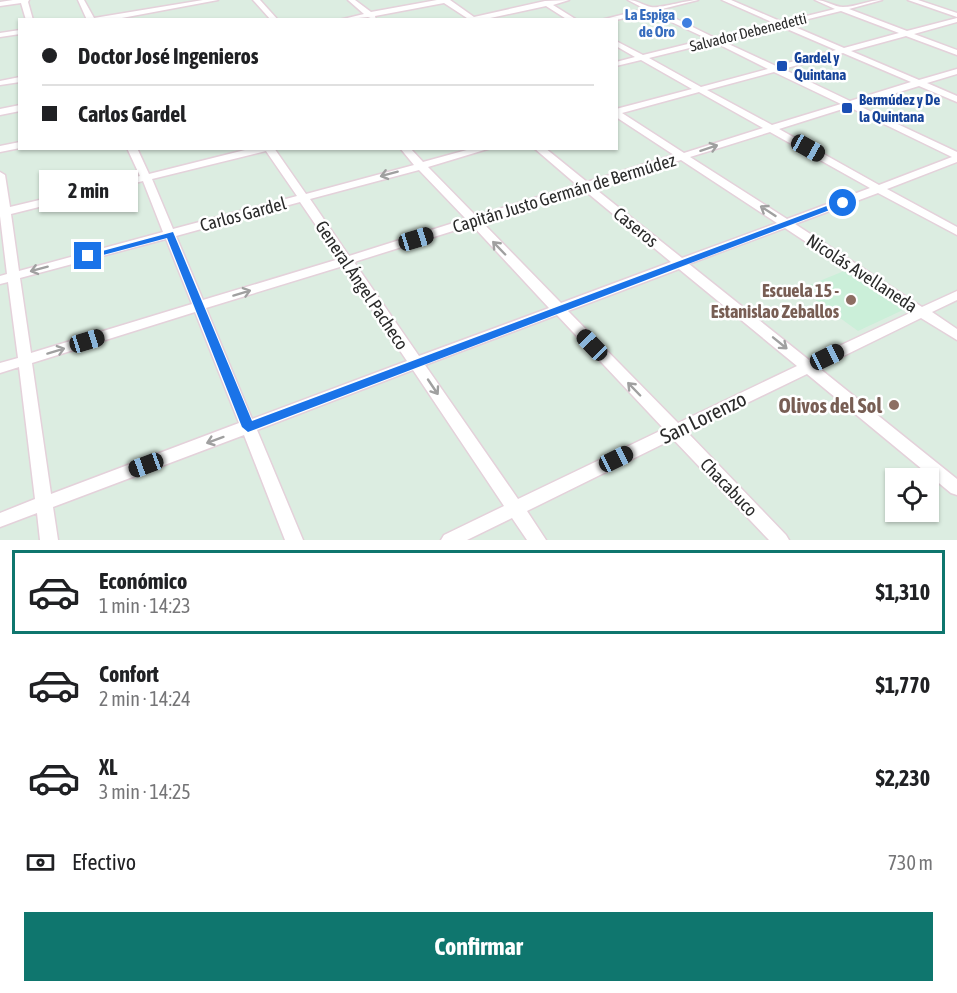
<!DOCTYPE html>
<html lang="es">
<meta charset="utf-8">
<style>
body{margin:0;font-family:"Asap Condensed",sans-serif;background:#f6f6f6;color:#202124;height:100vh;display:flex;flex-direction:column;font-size:22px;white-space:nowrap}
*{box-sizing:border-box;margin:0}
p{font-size:20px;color:#757577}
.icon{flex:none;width:33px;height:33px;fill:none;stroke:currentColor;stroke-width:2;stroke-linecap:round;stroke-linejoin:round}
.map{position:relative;height:540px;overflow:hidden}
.sheet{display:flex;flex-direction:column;background:#fff;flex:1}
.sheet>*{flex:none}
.top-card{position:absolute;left:18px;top:18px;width:600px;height:132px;border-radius:0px;box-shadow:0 2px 4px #0004;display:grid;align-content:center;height:132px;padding:0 24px;background:#fff}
.controls{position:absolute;left:885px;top:468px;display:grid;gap:12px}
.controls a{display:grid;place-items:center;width:54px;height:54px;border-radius:0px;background:#fff;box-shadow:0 2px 4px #0004;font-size:30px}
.end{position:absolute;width:27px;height:27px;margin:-14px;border:8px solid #1a73e8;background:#fff;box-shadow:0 0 0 3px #fff}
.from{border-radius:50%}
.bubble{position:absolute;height:42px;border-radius:0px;background:#fff;box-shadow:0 2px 4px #0004;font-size:20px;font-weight:700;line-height:42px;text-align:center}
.car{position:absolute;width:18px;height:36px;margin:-18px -9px;border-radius:8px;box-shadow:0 0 4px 2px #0007;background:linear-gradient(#222 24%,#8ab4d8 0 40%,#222 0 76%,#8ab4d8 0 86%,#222 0)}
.top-card b{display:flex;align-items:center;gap:21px;height:57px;font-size:22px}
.top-card b+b{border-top:2px solid #e0e0e0}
.top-card i{width:15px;height:15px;background:#202124}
ul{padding:10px 0 0;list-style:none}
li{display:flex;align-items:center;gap:18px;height:84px;margin:0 12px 9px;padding:0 12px;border:3px solid transparent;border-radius:0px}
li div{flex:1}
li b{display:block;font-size:22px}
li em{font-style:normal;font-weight:700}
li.current{border-color:#0f766e}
li>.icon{width:54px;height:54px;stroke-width:1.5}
.pay{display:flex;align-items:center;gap:15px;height:66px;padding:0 24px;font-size:22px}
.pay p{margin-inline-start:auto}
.primary-button{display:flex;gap:12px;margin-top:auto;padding:12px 24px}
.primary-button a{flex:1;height:69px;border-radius:0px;background:#0f766e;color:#fff;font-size:24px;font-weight:700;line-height:69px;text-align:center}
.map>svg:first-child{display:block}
.education{fill:#cbefd9}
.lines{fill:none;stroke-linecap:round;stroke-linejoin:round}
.minor-casing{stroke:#e4d1da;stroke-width:3}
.minor{fill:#fff;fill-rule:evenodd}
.oneway{stroke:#a0a0a0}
.route{fill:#1a73e8}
.shop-dot{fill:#3f7fe0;stroke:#fff;stroke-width:2}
.transit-dot{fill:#1a4fb4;stroke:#fff;stroke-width:2}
.education-dot{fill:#8d6e63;stroke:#fff;stroke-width:2}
.labels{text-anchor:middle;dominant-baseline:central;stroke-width:5;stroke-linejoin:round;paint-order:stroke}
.far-shop-label{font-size:15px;font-weight:bold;fill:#366cbe;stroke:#fff;text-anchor:end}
.far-street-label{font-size:15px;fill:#2b2b2b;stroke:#fff}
.far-transit-label{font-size:15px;font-weight:bold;fill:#164399;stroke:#fff;text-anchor:start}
.street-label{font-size:18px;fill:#2b2b2b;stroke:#fff}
.education-label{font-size:18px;font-weight:bold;fill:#785e54;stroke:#fff;text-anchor:end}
.near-education-label{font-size:21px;font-weight:bold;fill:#785e54;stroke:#fff;text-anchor:end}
.near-street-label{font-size:21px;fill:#2b2b2b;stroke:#fff}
</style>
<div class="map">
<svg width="957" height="540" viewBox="0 0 957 540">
<rect width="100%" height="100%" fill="#dcede1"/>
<polygon class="education" points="844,271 903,310 858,331 800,289"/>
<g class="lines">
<g class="minor-casing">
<g id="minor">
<polygon points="13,0 29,0 28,2 33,20 26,20 21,3 0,6 0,2"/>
<polygon points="78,0 84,0 94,18 203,0 218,0 111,20 87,20"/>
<polygon points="253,0 260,0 278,20 271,20"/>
<polygon points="348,0 355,0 371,12 437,0 450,0 474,17 545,1 569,0 553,5 577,20 568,20 546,6 481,20 465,20 467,18 444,3 375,16 376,20 368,17 339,20 364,14"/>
<path d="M628 0C637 0 642 5 651 7 659 9 686 0 698 0L658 10 715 38 774 23 722 0H731L782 22 835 9 815 0C826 0 834 7 843 7 856 7 869 0 882 0L849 9 907 31 957 18V22L914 34 957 50V55L906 36 851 51 919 80 957 69V74L927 83 957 96V102L919 86 857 105 957 152V162L887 189 957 227V235L878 193 795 224 922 307 957 291V300L932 312 957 329V340L921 318 819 368 957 479V495L951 493 807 374 687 432 786 535 789 540H769L673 439 527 511 546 540H527L512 518 467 540H441L444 535 504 506 413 370 257 430 303 540H285L244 435 53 507 58 540H40L37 513 0 527V513L35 499 19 367 0 373V363L18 358 8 282 0 284V276L7 274 0 216V172L5 175 10 207 140 176 127 148H137L149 174 253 148H274L306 194 414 165 400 148H410L423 162 474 148H491L428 167 476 216 577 185 534 148H545L587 182 674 155 616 117V109L692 89 641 60 616 66V62L635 57 616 46V41L643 55 708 39 650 12 616 20H601L645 9ZM841 11 899 33 844 48 788 24ZM780 26 836 50 776 66 722 41ZM714 42 768 69 701 87 649 58ZM843 53 911 82 850 101 783 69ZM774 72 841 104 772 125 707 90ZM699 92 763 128 684 153 622 113ZM849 107 952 157 879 185 779 129ZM770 132 870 188 787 219 690 157ZM266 151 297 196 173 229 152 179ZM681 160 777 223 682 258 593 187ZM419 170 466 219 349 256 310 199ZM143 181 163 232 19 271 11 214ZM584 190 671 262 561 303 482 222ZM300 202 339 259 203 300 176 236ZM472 225 549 308 419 356 354 262ZM785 228 912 312 809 360 689 264ZM166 239 192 304 31 353 20 278ZM343 266 407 361 252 419 206 308ZM679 269 797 366 678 423 568 311ZM195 312 239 423 51 494 32 363ZM557 315 664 429 518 499 425 365Z"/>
<polygon points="908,0 918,0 957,13 957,17"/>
<polygon points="20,30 20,34 0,37 0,33"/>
<polygon points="20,77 20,82 0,85 0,81"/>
<polygon points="20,105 20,111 0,115 0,109"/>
<polygon points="20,142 20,148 0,152 0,146"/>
</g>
</g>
<use href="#minor" class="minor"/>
</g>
<defs><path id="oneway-shaft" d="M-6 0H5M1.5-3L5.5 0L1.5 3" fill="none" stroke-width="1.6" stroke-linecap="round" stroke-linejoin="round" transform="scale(1.5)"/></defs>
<g class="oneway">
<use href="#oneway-shaft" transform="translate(709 148) rotate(-18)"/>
<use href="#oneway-shaft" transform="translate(389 174) rotate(165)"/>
<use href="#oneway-shaft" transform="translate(768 211) rotate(-147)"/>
<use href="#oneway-shaft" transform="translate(499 248) rotate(-134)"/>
<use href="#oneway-shaft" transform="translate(39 269) rotate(165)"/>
<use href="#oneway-shaft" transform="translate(242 293) rotate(-17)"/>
<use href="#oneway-shaft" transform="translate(780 343) rotate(39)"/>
<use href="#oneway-shaft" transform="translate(56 351) rotate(-17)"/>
<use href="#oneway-shaft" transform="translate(433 387) rotate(56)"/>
<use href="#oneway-shaft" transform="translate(634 389) rotate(-134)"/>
<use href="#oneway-shaft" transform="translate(215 440) rotate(160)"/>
</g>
<polygon class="route" points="840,201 848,203 248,432 242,427 167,238 88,259 84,256 173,232 252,421"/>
<circle class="shop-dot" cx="687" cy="23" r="6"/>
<g class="transit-dot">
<rect x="776" y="60" width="12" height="12" rx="3"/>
<rect x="841" y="102" width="12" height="12" rx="3"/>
</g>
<g class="education-dot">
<circle cx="851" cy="300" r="6"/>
<circle cx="894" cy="405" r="6"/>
</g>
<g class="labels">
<g class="far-shop-label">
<text x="675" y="14">La Espiga<tspan x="675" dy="17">de Oro</tspan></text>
</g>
<g class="far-street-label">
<text transform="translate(748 32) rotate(-14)">Salvador Debenedetti</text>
</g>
<g class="far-transit-label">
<text x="794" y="57">Gardel y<tspan x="794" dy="17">Quintana</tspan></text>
<text x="859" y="99">Bermúdez y De<tspan x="859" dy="17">la Quintana</tspan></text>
</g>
<g class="street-label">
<text transform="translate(564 193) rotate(-17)">Capitán Justo Germán de Bermúdez</text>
<text transform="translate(243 214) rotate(-15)">Carlos Gardel</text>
<text transform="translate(636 227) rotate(39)">Caseros</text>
<text transform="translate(862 273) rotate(33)">Nicolás Avellaneda</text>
<text transform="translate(362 285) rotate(56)">General Ángel Pacheco</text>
<text transform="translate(729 487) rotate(46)">Chacabuco</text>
</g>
<g class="education-label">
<text x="839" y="290">Escuela 15 -<tspan x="839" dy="21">Estanislao Zeballos</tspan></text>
</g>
<g class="near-education-label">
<text x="882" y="405">Olivos del Sol</text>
</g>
<g class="near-street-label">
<text transform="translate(703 417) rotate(-26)">San Lorenzo</text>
</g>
</g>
</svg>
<div class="controls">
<a><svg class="icon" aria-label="locate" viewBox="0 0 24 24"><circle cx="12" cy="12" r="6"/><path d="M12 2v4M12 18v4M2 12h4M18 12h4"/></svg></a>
</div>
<i class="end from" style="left:843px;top:203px"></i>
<i class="end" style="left:88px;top:256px"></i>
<div class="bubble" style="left:39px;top:170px;width:99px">2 min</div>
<i class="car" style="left:808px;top:148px;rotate:119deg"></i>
<i class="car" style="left:416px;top:239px;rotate:73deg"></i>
<i class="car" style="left:87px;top:341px;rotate:73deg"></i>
<i class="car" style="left:592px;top:345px;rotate:316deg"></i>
<i class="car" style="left:827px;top:357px;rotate:64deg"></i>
<i class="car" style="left:616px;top:459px;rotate:64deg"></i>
<i class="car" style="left:146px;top:465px;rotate:250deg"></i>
<div class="top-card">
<b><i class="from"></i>Doctor José Ingenieros</b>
<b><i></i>Carlos Gardel</b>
</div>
</div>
<section class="sheet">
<ul>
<li class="current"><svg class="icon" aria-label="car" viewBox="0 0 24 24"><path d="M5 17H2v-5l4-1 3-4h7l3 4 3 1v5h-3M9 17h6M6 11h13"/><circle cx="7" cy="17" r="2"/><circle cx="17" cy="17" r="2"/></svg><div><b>Económico</b><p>1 min · 14:23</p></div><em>$1,310</em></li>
<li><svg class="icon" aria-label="car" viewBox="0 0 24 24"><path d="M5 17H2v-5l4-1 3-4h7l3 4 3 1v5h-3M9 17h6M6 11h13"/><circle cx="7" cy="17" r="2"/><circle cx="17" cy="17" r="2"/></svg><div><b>Confort</b><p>2 min · 14:24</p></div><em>$1,770</em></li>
<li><svg class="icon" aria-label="car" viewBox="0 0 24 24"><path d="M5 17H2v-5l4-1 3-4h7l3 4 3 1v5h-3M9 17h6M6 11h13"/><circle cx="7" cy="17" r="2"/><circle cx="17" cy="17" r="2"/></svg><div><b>XL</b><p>3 min · 14:25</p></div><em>$2,230</em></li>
</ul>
<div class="pay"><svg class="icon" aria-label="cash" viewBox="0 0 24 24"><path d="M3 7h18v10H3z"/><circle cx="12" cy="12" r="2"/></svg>Efectivo<p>730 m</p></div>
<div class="primary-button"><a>Confirmar</a></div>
</section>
